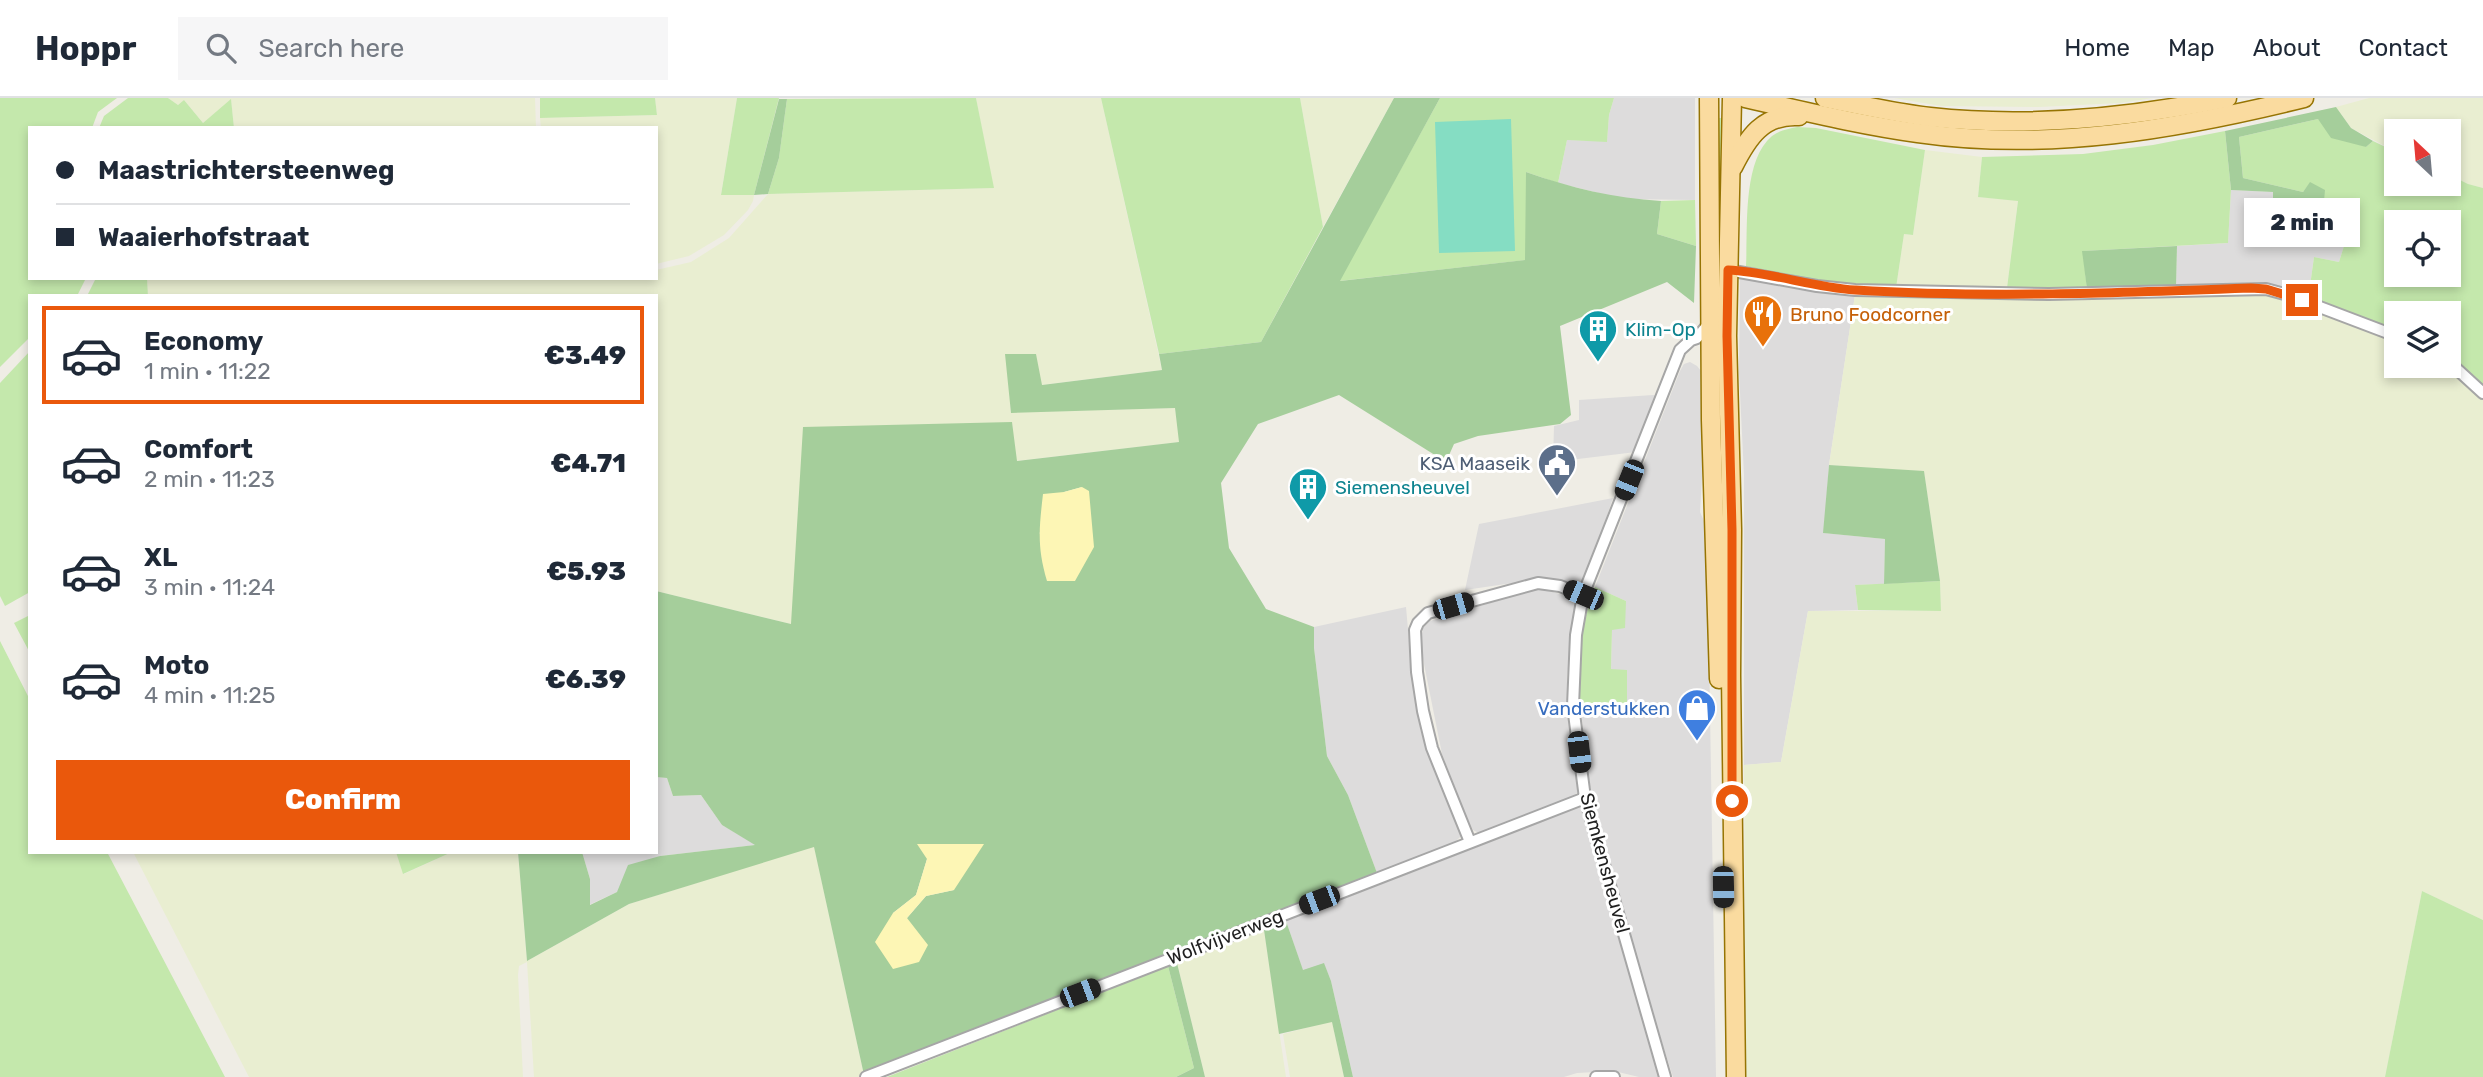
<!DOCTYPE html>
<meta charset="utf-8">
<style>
body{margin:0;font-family:Rubik,sans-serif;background:#f6f6f7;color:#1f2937;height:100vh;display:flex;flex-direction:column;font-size:26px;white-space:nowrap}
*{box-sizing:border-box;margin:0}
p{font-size:23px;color:#747a83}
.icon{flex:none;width:38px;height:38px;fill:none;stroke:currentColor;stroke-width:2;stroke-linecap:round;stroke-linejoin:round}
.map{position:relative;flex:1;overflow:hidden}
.details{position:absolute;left:28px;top:196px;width:630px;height:560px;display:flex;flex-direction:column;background:#fff;border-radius:0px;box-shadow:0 4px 10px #0003}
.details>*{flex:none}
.banner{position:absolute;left:28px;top:28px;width:630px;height:154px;border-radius:0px;box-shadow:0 4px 10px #0003;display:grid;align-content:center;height:154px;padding:0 28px;background:#fff}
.needle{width:46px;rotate:334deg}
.tools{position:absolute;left:2384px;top:21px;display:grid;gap:14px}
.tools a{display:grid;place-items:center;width:77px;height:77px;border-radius:0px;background:#fff;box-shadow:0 4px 10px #0003;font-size:35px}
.end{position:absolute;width:32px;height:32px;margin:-16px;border:9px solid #ea580c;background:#fff;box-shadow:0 0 0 4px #fff}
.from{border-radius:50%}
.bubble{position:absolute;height:49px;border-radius:0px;background:#fff;box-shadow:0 4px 10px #0003;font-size:23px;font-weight:800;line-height:49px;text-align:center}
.car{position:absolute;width:21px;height:42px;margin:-21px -10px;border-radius:9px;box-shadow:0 0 5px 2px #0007;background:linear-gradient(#222 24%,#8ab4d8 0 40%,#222 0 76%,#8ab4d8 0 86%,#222 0)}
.banner b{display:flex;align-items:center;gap:24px;height:66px;font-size:26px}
.banner b+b{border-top:2px solid #e0e1e3}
.banner i{width:18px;height:18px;background:#1f2937}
ul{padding:12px 0 0;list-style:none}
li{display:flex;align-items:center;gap:21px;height:98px;margin:0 14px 10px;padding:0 14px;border:4px solid transparent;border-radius:0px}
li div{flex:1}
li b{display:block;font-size:26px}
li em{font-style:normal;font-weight:800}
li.active{border-color:#ea580c}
li>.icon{width:63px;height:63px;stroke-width:1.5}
.action{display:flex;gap:14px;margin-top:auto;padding:14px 28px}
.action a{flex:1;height:80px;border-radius:0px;background:#ea580c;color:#fff;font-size:28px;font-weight:800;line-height:80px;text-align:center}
header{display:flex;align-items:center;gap:42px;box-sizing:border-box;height:98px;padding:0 35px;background:#fff;border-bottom:2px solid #e0e1e3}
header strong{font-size:33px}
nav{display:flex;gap:38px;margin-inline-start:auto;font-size:24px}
.search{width:490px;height:63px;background:#f6f6f7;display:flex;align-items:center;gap:18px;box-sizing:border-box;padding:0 24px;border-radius:0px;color:#747a83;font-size:26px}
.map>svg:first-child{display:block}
.residential{fill:#dddcdc}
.farmland{fill:#e9eed1}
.grass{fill:#c4e8ac;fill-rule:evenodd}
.forest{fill:#a5ce9b;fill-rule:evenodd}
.sand{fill:#fdf6b5}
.pitch{fill:#85ddc3}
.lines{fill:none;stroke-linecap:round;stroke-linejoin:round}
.minor-casing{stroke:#a6a6a6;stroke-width:14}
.primary-casing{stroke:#967403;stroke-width:21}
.minor{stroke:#fff;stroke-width:10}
.primary{stroke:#fadb9f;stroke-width:18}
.route{stroke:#ea580c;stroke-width:9}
.labels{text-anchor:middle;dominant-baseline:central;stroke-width:6;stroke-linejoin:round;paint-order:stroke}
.food-label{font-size:19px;fill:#c56008;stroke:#fff;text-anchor:start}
.culture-label{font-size:19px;fill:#0d838f;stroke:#fff;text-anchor:start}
.service-label{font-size:19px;fill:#4e5e75;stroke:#fff;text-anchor:end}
.shop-label{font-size:19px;fill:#366cbe;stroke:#fff;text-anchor:end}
.street-label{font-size:19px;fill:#1f1f1f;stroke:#fff}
</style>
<header>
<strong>Hoppr</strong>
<div class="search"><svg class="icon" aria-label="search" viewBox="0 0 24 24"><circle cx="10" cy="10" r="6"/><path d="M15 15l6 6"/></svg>Search here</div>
<nav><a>Home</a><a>Map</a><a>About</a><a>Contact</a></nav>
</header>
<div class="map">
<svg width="2483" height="979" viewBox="0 0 2483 979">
<rect width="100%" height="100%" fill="#efede5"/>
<g class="residential">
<polygon points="1614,0 1695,0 1695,102 1623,101 1558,85 1567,42 1607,43 1609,17"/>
<polygon points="2231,92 2274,94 2288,113 2286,132 2311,109 2335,117 2337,110 2353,119 2339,164 2314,159 2310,188 2312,200 2294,194 2176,190 2177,148 2228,145"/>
<polygon points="1740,177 1855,197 1829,367 1824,435 1885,441 1884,486 1855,487 1858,512 1808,513 1781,664 1744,667 1744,377 1739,274"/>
<polygon points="1690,264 1697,268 1701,273 1703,363 1700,414 1707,430 1716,979 1673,979 1648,901 1591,696 1581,614 1627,618 1626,572 1611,572 1612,532 1626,503 1595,489 1680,273 1684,266"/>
<polygon points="1653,297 1658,298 1636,354 1553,364 1554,328 1579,322 1579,302"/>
<polygon points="1613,400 1585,484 1581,487 1570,488 1539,481 1465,492 1479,426"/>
<polygon points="1539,490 1567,498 1574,505 1575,512 1567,580 1567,613 1578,694 1569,701 1479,735 1473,732 1466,718 1442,656 1420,546 1423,530 1430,523"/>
<polygon points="1406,509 1413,588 1421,634 1461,738 1454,745 1377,775 1348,697 1327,658 1314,550 1314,529"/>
<polygon points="656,679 667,680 673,698 701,697 722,727 756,747 660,758 617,794 589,807 590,781 582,754 656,754"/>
<polygon points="1582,708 1660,979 1639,979 1614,973 1577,975 1564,979 1353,979 1331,883 1324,866 1303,873 1286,823"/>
</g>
<g class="farmland">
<polygon points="168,0 535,0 536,30 234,30 231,2 203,25 184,2 178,7"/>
<polygon points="655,0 737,0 721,96 754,97 753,103 748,112 724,137 689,158 656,166 656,30 541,30 540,20 657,17"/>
<polygon points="976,0 1101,0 1162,272 1041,287 1006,256 1011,314 1175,310 1180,344 1016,363 1012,325 791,526 656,493 656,198 148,198 147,180 656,180 656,172 691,164 729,140 768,96 993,90"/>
<polygon points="1300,0 1394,0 1323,129"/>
<polygon points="1894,0 2153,0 2120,5 2039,9 1941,8"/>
<polygon points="2369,0 2483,0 2483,90 2468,86 2448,76 2448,33 2396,33 2396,54 2351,30 2336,9"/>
<polygon points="1925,52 1982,59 1978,99 2018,102 2007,190 1896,190 1904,136 1913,137"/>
<polygon points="2240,194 2266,197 2358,228 2396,244 2396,268 2445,268 2483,300 2483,822 2422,793 2385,979 1746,979 1744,667 1781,664 1808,513 1941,513 1940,483 1924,374 1829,367 1855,197 2119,201"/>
<polygon points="814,748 864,977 858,979 534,979 527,864 519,868 518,877 523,979 249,979 133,754 396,754 404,776 452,754 518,754 527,863 629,806"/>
<polygon points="1264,832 1286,979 1205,979 1177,865"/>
<polygon points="1332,923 1344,979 1290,979 1283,936"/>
</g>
<g class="grass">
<polygon points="0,0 117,0 98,14 92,30 30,30 30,180 86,180 77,198 30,198 30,239 0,269"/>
<polygon points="128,0 168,0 178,7 184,2 203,25 231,1 234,30 99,30 104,18"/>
<polygon points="540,0 655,0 657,17 540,20"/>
<polygon points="737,0 779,0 754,97 721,97"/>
<polygon points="976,0 994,90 768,96 779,60 787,1"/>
<polygon points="1101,0 1300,0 1323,129 1261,244 1159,256"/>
<polygon points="1440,0 1614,0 1609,17 1607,44 1567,42 1558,85 1526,74 1526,162 1339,183"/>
<polygon points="1712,20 1729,20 1718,224"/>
<path d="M2318 21 2366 49 2373 43 2396 54V86H2448V76L2468 86 2483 90V288L2448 258V215H2396V231L2312 200 2310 188 2314 159 2339 164 2353 119 2324 103 2310 85 2303 94 2243 80 2239 39ZM2396 124H2448V177H2396Z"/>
<path d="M1797 29 1816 30 1925 52 1913 137 1904 136 1896 190C1844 189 1796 180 1746 168 1748 131 1742 63 1772 38 1780 32 1788 31 1797 29Z"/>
<polygon points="2225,33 2231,92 2228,145 2083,153 2087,191 2007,190 2018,103 1978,99 1982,59 2083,56 2153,47"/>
<polygon points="1695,102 1696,148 1657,136 1661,103"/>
<polygon points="96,180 147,180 148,198 87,198"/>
<polygon points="30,253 30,494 5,508 0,498 0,285"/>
<polygon points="1940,483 1941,513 1858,512 1855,487"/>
<polygon points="1595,489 1626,503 1625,530 1612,532 1611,571 1627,572 1627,619 1581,614 1578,567 1581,533"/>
<polygon points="30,517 30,555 14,525"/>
<polygon points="0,543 30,602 30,754 107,754 225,979 0,979"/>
<polygon points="396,754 452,754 403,776"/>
<polygon points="2422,793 2483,822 2483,979 2385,979"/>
<polygon points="1168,868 1194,970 1176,979 887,979"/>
</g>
<g class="forest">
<path d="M1394 0H1440L1340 183 1525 162 1526 74C1571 90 1614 100 1661 103L1657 136 1696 148 1694 205 1667 184 1560 228 1571 317 1560 326 1478 338 1454 346 1446 364 1339 297 1258 326 1221 385 1229 450 1266 511 1314 529V550L1327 658 1348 697 1377 775 864 977 814 749 629 806 527 863 518 754H582L590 781V807L617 794 628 767 660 758 755 747 722 727 701 697 673 698 667 680 656 679V493L791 526 803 329 1012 324 1017 363 1179 344 1175 310 1011 315 1005 256H1036L1042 287 1162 272 1159 256 1261 244ZM1082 389 1039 436 1064 394ZM927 761 954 792 926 798 907 820 893 815 916 797Z"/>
<polygon points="779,1 787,1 779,60 768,96 754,97"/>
<polygon points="2336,9 2351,30 2373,43 2366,49 2331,40 2318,21 2239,39 2243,80 2303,94 2310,84 2325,92 2324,103 2337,110 2335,117 2311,109 2306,131 2286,132 2288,113 2273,111 2273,94 2231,92 2225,33"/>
<polygon points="2177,148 2176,190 2087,191 2082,153"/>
<polygon points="1829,367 1924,373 1940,483 1884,486 1885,441 1823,435"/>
<polygon points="1286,823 1303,872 1324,865 1331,883 1353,979 1344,979 1332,924 1279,936 1264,832"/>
<polygon points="1177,865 1205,979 1176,979 1194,970 1168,868"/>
</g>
<g class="sand">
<path d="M1082 389 1089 393 1094 449 1075 483H1047C1037 449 1039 431 1043 396L1064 394Z"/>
<polygon points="917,746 984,746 954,792 926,798 907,820 928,847 919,864 893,871 875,844 893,815 916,797 927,761"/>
</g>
<polygon class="pitch" points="1511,21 1515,153 1439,155 1435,24"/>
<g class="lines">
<g class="minor-casing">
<g id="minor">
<polyline points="1728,172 1817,188 1855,192 2049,196 2266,191 2288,197 2396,238"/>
<polyline points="2448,263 2483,295"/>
<polyline points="1470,744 1432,650 1423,613 1417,574 1415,532 1418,525 1428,515 1538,485 1560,488 1583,497"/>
<polyline points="866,979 1585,700"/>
<polyline points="1596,979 1614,979"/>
<polyline points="1665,979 1585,700 1573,608 1576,537 1583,497 1680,252 1691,242 1697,240 1709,225"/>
</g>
</g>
<g class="primary-casing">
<g id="primary">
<polyline points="1709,0 1711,322 1719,581"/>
<polyline points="1732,0 1727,238 1732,432 1731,577 1736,979"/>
<path d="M1745 0C1803 13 1860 27 1918 35 2049 54 2178 31 2304 0"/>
<path d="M1825 0C1860 7 1895 15 1930 19 2030 30 2129 20 2227 0"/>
<path d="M1733 69C1748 39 1763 16 1799 18"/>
</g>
</g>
<use href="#minor" class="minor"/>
<use href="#primary" class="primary"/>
</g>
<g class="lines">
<path class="route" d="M1732 703V432L1727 238 1728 172C1770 174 1812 189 1855 192 1986 200 2119 195 2251 190L2266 191 2302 202"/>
</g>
<defs>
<g id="restaurant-pin" transform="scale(2.0125)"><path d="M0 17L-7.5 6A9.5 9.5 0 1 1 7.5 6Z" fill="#e8710a" stroke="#fff"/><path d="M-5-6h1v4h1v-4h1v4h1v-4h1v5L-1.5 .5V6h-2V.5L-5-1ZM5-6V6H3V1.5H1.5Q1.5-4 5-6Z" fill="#fff"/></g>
<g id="building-pin" transform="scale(2.0125)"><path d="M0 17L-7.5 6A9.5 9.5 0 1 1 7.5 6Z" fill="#0f9aa8" stroke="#fff"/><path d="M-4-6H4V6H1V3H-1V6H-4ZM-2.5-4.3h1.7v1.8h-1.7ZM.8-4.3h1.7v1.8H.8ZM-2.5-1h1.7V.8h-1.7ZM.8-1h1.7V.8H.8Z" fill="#fff"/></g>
<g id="civic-pin" transform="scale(2.0125)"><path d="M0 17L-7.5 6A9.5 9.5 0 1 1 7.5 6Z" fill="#5c6f8a" stroke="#fff"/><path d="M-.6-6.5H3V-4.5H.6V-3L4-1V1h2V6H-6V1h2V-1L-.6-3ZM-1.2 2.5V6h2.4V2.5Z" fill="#fff"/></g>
<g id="shop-pin" transform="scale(2.0125)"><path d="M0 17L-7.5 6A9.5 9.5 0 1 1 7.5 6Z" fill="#3f7fe0" stroke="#fff"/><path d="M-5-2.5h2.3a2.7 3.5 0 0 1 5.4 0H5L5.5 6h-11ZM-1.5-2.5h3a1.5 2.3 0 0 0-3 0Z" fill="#fff"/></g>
</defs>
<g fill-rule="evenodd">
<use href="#restaurant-pin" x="1763" y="216"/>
<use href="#building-pin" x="1598" y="231"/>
<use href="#civic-pin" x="1557" y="365"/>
<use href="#building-pin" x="1308" y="389"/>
<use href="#shop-pin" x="1697" y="610"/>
</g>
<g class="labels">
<g class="food-label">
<text x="1790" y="216">Bruno Foodcorner</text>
</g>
<g class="culture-label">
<text x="1625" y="231">Klim-Op</text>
<text x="1335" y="389">Siemensheuvel</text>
</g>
<g class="service-label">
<text x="1530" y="365">KSA Maaseik</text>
</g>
<g class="shop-label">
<text x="1670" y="610">Vanderstukken</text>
</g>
<g class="street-label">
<text transform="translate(1605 765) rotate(75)">Siemkensheuvel</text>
<text transform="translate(1225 839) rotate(-21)">Wolfvijverweg</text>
</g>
</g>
</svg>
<div class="tools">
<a><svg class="needle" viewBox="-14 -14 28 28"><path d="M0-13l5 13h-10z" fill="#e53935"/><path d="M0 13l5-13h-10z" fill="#747a83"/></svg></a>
<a><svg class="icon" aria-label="locate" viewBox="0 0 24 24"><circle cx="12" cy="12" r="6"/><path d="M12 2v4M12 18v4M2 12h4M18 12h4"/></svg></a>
<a><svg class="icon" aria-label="layers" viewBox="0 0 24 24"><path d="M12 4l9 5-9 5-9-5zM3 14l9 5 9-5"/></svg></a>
</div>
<i class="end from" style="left:1732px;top:703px"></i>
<i class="end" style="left:2302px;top:202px"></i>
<div class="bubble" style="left:2244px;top:100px;width:116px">2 min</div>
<i class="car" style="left:1629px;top:382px;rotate:202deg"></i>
<i class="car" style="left:1583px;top:497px;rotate:293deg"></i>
<i class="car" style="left:1453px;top:508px;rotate:74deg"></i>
<i class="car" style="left:1579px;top:654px;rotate:173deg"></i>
<i class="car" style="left:1723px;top:789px;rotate:179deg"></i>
<i class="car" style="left:1319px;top:802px;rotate:249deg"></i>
<i class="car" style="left:1080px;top:895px;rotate:69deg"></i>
<div class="banner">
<b><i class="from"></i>Maastrichtersteenweg</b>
<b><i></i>Waaierhofstraat</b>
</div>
<section class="details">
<ul>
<li class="active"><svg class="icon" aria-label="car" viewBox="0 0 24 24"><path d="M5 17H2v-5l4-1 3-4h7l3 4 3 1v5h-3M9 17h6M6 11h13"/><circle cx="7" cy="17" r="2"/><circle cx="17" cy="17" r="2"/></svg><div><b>Economy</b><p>1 min · 11:22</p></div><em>€3.49</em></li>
<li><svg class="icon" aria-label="car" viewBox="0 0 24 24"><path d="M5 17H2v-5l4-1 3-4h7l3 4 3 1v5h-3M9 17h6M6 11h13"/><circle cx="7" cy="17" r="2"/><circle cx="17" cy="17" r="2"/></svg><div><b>Comfort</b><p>2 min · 11:23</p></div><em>€4.71</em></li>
<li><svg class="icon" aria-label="car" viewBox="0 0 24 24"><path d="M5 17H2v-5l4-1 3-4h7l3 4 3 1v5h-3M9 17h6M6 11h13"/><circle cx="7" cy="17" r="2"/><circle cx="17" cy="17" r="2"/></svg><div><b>XL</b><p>3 min · 11:24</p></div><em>€5.93</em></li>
<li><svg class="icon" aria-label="car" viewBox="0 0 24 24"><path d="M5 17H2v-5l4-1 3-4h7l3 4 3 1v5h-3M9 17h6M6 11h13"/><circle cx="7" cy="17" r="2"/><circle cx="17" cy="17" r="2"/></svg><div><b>Moto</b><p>4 min · 11:25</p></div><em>€6.39</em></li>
</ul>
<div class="action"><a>Confirm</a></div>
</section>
</div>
